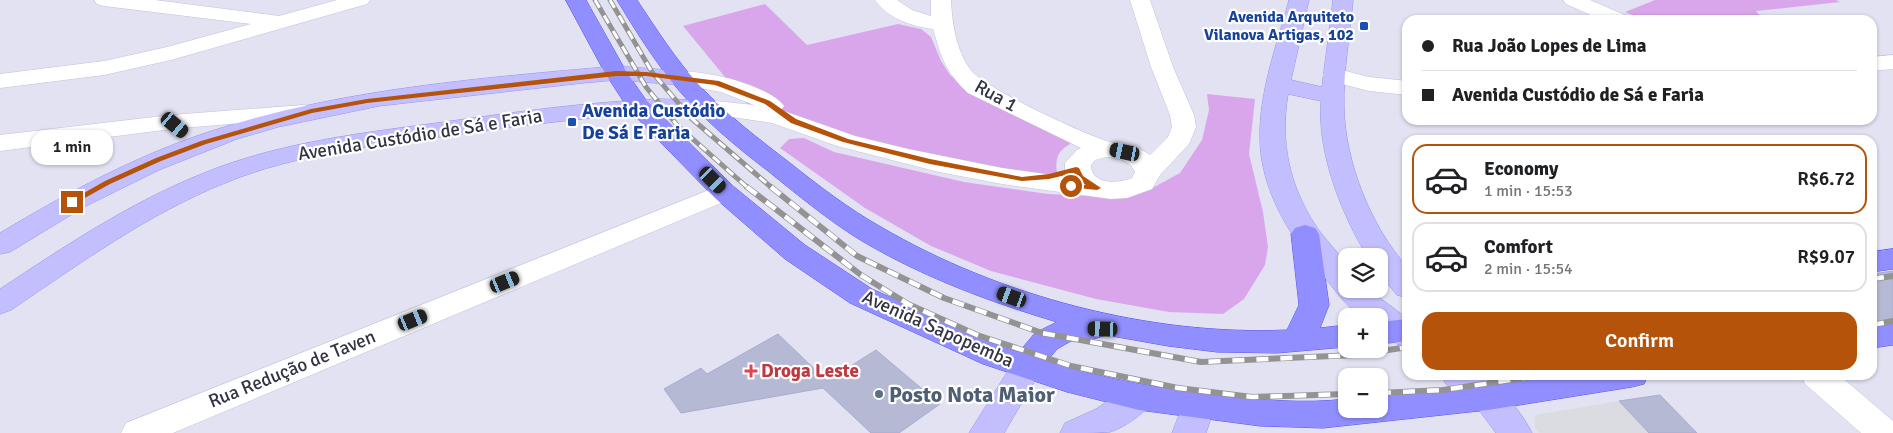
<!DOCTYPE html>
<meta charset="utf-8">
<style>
body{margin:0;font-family:Signika,sans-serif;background:#f2f2f2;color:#202124;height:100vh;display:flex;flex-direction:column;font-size:19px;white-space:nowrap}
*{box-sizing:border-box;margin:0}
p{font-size:16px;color:#757577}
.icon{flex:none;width:28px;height:28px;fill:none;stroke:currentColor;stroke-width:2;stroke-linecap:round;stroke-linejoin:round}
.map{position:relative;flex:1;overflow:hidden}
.details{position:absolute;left:1402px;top:135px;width:475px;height:245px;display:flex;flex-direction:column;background:#fff;border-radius:15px;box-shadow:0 1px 4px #0004}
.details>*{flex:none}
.hud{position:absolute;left:1402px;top:15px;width:475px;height:110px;border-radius:15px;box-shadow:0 1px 4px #0004;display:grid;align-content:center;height:110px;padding:0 20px;background:#fff}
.controls{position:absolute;left:1338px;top:248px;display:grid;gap:10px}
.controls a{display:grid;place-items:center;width:50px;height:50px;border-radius:10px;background:#fff;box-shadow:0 1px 4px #0004;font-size:25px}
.end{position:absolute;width:22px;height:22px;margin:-11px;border:6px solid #b45309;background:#fff;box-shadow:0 0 0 2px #fff}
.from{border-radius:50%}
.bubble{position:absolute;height:35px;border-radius:15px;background:#fff;box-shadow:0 1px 4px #0004;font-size:16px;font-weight:600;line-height:35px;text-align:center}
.car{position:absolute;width:15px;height:30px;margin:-15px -8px;border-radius:6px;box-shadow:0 0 4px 1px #0007;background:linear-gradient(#222 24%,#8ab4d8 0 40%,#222 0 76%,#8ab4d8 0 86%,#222 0)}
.hud b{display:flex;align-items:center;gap:18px;height:48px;font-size:19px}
.hud b+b{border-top:1px solid #e0e0e0}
.hud i{width:12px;height:12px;background:#202124}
ul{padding:9px 0 0;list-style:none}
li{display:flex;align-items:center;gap:15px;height:70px;margin:0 10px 8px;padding:0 10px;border:2px solid #e0e0e0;border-radius:15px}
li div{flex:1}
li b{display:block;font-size:19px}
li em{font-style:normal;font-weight:600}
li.active{border-color:#b45309}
li>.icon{width:45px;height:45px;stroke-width:1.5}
.action{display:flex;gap:10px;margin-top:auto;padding:10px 20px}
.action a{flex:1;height:58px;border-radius:15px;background:#b45309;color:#fff;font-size:20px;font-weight:600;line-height:58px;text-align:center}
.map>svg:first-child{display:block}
.green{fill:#daa6eb}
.parking{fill:#dbdce2}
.building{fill:#b6b9d4;stroke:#a9acd0}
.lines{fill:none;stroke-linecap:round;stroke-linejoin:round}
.street-casing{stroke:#c1c2dd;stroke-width:1}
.secondary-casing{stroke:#9995e3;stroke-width:1}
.primary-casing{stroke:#5655ed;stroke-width:1}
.street{fill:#fff;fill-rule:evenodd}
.secondary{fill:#c3bfff;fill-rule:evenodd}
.primary{fill:#918eff;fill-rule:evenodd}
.rail-far1-casing{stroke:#939393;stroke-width:5}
.rail-casing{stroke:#939393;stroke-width:6}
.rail-far1{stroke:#fff;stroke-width:3;stroke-dasharray:9;stroke-linecap:butt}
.rail{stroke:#fff;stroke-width:4.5;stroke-dasharray:12;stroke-linecap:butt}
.route{fill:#b45309}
.transit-dot{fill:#1a4fb4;stroke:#fff;stroke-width:2}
.health-dot{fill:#e0444e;stroke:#fff;stroke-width:2}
.service-dot{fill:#5c6f8a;stroke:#fff;stroke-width:2}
.labels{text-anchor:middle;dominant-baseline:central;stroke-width:4.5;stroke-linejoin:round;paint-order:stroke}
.far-transit-label{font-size:16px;font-weight:bold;fill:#164399;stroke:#fff;text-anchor:end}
.street-label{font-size:19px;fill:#323444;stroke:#fff}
.transit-label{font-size:19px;font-weight:bold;fill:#164399;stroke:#fff;text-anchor:start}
.health-label{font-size:19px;font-weight:bold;fill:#be3a42;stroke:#fff;text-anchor:start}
.near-service-label{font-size:22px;font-weight:bold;fill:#4e5e75;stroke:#fff;text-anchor:start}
</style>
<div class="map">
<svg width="1893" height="433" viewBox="0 0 1893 433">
<rect width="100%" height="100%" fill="#e2e2f3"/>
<g class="green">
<polygon points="1655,0 1836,0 1840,2 1756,11 1764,20 1645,20 1625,12"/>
<path d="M765 4 807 45 898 24 921 29 931 37 941 61 950 75 969 90 1067 137 1070 144C1057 151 1055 160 1057 173L1048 175 936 158 753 111 683 26Z"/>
<polygon points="1207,94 1255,99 1249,154 1263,212 1268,247 1265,265 1244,299 1223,314 1169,312 1096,299 991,271 931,246 865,208 780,148 789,139 804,138 834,152 964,182 1048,194 1111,197 1147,191 1180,173 1202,140 1209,110"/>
</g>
<polygon class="parking" points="1619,401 1649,433 1539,433 1535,428 1535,415"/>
<g class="building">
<polygon points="1893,271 1893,321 1872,324 1872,274"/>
<polygon points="778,334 827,381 876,350 940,404 899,433 871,433 823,388 681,413 664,389 701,368 707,374"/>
<polygon points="1660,395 1697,433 1649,433 1619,401"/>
</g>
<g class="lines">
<g class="street-casing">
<g id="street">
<polygon points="94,0 155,0 279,16 337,0 370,0 367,4 171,60 104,75 0,88 0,74 104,61 167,47 251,24 104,6 97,4"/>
<path d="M875 0H897L912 10 931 16V0H951C952 22 956 50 970 69 983 88 1082 133 1107 141 1122 146 1137 145 1150 155L1168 137 1172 127 1170 115 1151 67 1130 0H1150L1173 67 1194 115 1196 127 1189 144 1160 175 1152 189 1127 198 1111 199 1002 184 939 172 837 146 772 123 698 112 694 107 698 102 706 100 754 105 721 92 673 83 670 78 673 73C697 67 769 85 784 106L781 110 855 136 908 149 1002 168 1068 177 1065 172V163L1077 150 1081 148 968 93C945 71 942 59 933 29 912 26 888 19 875 0ZM1106 157C1118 158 1130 160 1135 172L1132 178C1118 184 1091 185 1091 165L1095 160Z"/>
<polygon points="1563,0 1590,0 1627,16 1630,20 1602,20 1566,4"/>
<polygon points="1893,55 1893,69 1872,71 1872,57"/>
<polygon points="1334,68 1369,77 1408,81 1408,95 1369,91 1326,80 1323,75 1326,70"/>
<polygon points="304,105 312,107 316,112 312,117 171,129 0,151 0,135 171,115"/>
<polygon points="724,184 733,186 737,192 733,198 173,433 121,433 126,423"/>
<polygon points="1801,375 1839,375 1893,421 1893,433 1861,433 1805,384"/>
</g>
</g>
<g class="secondary-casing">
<g id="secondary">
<path d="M1289 0H1309L1291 80 1322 87 1333 0H1353C1350 35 1343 72 1344 107 1345 162 1371 227 1408 268V298L1397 295 1379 273V256H1367C1341 213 1317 152 1321 101L1288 94C1280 142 1289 185 1316 226 1321 235 1344 258 1346 266 1348 272 1346 282 1346 289H1368L1408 319V347L1397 344 1379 330V316C1373 316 1365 318 1360 315 1347 308 1334 288 1324 277 1291 238 1260 190 1260 138 1259 91 1277 45 1289 0Z"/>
<path d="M616 66 681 71 689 73 692 78 689 83 681 85 616 80 583 83 379 106 278 127 237 139 159 170 84 207 10 252 0 254V233C70 191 143 152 221 128 349 88 483 78 616 66Z"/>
<path d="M659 99 706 100 714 102 718 107 714 112 706 114C621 111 538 124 454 135 376 146 298 153 225 183 148 214 79 264 11 310L0 314V289C65 246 131 202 204 173 280 142 363 133 444 122 516 112 587 102 659 99Z"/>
<polygon points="1027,355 1038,358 1043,367 1004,433 969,433 1016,358"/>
<path d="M1442 375C1453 375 1470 372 1481 375 1497 379 1525 418 1532 433H1496L1476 406 1446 384Z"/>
<path d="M1139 384 1151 388 1156 397C1148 411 1126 427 1110 432 1098 433 1073 433 1060 433L1065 423 1096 409 1127 388Z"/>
<polygon points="1198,393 1210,397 1215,406 1206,433 1172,433 1186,397"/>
</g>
</g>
<g class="primary-casing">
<g id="primary">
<path d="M566 0H586L627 73 646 100 733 186 805 245 872 289 1005 348 1019 352 1035 333 1057 322C990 302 923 277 862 241 829 221 799 196 768 171 735 146 703 119 676 87 654 60 635 30 617 0H637C657 30 676 60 700 86 727 115 759 139 790 163 819 186 849 209 881 227 999 296 1150 336 1287 330L1299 305 1291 234 1295 228 1305 225 1315 228 1319 234 1329 305 1320 328 1346 325V347L1277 353 1217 352 1168 346 1106 335 1094 339 1071 341 1057 349 1047 361C1103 379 1162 389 1220 395 1262 400 1304 404 1346 399V409H1379V396L1488 384 1550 375H1648L1644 384 1632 387 1488 410 1323 428 1260 426 1139 410 1067 392 983 364 850 303 785 259 715 198 629 110 605 73Z"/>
<polygon points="1893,249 1893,269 1872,272 1872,252"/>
<polygon points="1408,319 1408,341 1379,344 1379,322"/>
<polygon points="1893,323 1893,345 1872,348 1872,326"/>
</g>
</g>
<use href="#street" class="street"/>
<use href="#secondary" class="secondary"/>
<use href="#primary" class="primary"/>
<g class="rail-far1-casing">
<g id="rail-far1">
<polyline points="595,0 646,87 677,125 748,188"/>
<polyline points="610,0 652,72 691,118 772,188"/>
</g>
</g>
<g class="rail-casing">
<g id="rail">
<polyline points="747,187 861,275 908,304 977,335 1071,366 1178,388 1252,397 1346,394"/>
<polyline points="771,187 857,256 944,298 1042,333 1201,362 1355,355 1408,347"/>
<polyline points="1872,279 1893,276"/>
<polyline points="1872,325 1893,321"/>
<polyline points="1379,393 1443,390 1545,375"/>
</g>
</g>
<use href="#rail-far1" class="rail-far1"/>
<use href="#rail" class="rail"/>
</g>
<polygon class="route" points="616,71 646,72 719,81 770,101 796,119 848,139 930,159 1022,177 1049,174 1076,167 1079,168 1083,176 1101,188 1097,190 1068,187 1067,186 1071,183 1086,185 1077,179 1074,173 1049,179 1022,181 930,164 843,142 791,123 765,104 715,85 646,76 616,76 367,103 312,113 206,144 161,161 110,184 74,204 68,202 105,181 156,158 201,141 311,109 367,99"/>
<g class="transit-dot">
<rect x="1359" y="21" width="10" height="10" rx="2.5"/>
<rect x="567" y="117" width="10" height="10" rx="2.5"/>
</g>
<path class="health-dot" d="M748.5 363.5h5v5h5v5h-5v5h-5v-5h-5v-5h5z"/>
<circle class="service-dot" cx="879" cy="394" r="5"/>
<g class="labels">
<g class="far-transit-label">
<text x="1354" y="17">Avenida Arquiteto<tspan x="1354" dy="18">Vilanova Artigas, 102</tspan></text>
</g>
<g class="street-label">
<text transform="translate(996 96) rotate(29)">Rua 1</text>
<text transform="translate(420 135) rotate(-9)">Avenida Custódio de Sá e Faria</text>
<text transform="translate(938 329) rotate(24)">Avenida Sapopemba</text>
<text transform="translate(292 369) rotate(-22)">Rua Redução de Taven</text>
</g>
<g class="transit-label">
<text x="582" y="111">Avenida Custódio<tspan x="582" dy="22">De Sá E Faria</tspan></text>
</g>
<g class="health-label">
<text x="761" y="371">Droga Leste</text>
</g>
<g class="near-service-label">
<text x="889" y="394">Posto Nota Maior</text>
</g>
</g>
</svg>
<div class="controls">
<a><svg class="icon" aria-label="layers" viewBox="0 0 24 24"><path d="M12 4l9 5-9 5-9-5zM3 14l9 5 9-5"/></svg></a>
<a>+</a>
<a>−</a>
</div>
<i class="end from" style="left:1071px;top:186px"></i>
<i class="end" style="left:72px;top:202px"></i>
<div class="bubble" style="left:31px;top:130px;width:82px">1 min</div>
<i class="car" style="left:175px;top:125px;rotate:130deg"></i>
<i class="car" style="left:1125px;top:152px;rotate:282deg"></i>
<i class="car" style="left:713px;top:180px;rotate:135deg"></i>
<i class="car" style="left:505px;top:282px;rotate:68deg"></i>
<i class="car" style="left:1012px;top:297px;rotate:290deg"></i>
<i class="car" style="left:413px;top:320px;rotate:68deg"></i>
<i class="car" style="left:1103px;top:329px;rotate:272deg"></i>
<div class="hud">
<b><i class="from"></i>Rua João Lopes de Lima</b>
<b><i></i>Avenida Custódio de Sá e Faria</b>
</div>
<section class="details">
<ul>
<li class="active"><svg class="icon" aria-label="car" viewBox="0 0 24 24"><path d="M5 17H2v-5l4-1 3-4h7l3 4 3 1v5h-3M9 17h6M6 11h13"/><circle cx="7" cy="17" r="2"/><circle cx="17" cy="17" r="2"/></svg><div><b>Economy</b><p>1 min · 15:53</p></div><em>R$6.72</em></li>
<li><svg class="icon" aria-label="car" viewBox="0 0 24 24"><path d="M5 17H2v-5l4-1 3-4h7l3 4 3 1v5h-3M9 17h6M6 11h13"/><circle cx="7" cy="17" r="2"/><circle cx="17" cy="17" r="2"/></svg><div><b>Comfort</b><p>2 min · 15:54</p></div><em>R$9.07</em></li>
</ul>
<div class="action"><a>Confirm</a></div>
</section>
</div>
